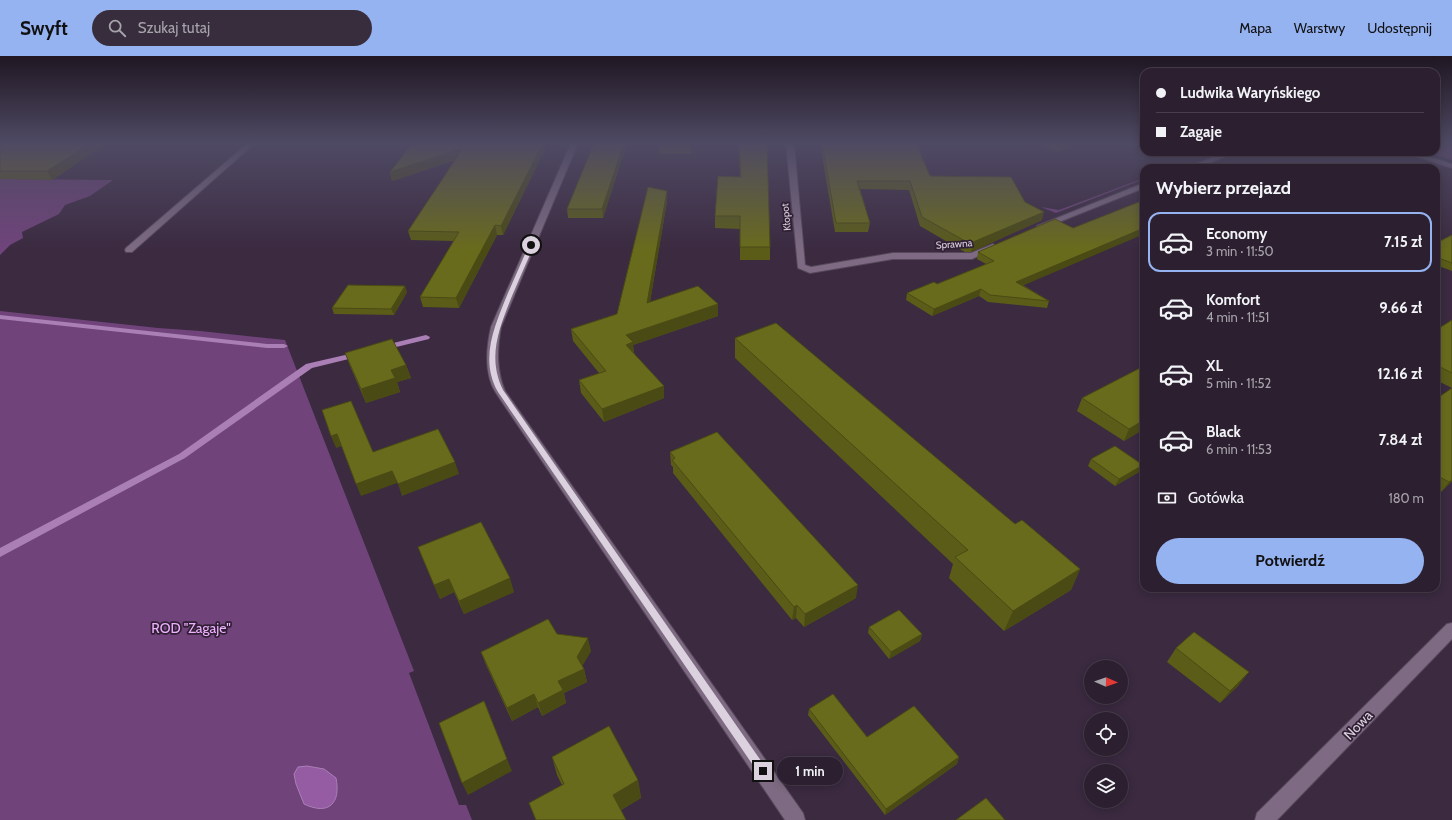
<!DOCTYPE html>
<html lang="pl">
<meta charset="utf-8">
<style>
body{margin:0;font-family:Cabin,sans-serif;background:#382d3c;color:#f1f3f6;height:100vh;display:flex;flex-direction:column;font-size:15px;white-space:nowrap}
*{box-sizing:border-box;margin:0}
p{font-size:13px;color:#a6a3ab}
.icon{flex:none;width:22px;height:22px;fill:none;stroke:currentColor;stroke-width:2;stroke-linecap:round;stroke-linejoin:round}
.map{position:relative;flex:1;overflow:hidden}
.sheet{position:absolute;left:1140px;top:108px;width:300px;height:428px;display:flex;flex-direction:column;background:#2c2030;border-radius:12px;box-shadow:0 2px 10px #0003,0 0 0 1px #483e4c}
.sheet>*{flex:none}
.top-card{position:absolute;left:1140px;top:12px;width:300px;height:88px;border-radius:12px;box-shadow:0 2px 10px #0003,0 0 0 1px #483e4c;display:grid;align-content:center;height:88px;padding:0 16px;background:#2c2030}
.needle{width:26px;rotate:92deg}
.tools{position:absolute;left:1084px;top:604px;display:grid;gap:8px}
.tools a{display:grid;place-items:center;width:44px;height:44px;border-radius:50%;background:#2c2030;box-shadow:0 2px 10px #0003,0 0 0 1px #483e4c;font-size:20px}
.end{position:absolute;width:18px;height:18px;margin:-9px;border:5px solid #dcd2df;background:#111;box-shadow:0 0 0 2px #111}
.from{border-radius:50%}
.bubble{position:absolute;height:28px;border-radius:14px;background:#2c2030;box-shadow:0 2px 10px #0003,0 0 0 1px #483e4c;font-size:13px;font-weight:700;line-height:28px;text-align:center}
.top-card b{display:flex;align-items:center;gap:14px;height:38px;font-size:15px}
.top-card b+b{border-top:1px solid #483e4c}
.top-card i{width:10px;height:10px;background:#f1f3f6}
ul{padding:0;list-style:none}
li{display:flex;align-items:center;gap:12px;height:60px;margin:0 8px 6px;padding:0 8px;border:2px solid transparent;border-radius:12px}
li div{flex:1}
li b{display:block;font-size:15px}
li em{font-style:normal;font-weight:700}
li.selected{border-color:#95b2f1}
li>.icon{width:36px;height:36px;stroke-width:1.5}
h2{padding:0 16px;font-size:18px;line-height:48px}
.pay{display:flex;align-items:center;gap:10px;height:44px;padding:0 16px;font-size:15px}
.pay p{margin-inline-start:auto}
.button{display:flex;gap:8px;margin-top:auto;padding:8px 16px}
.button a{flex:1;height:46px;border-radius:24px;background:#95b2f1;color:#111;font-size:16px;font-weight:700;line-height:46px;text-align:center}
header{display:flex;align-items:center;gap:24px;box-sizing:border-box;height:56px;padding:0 20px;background:#95b2f1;color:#111}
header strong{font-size:19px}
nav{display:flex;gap:22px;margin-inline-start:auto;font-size:14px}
.search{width:280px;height:36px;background:#382d3c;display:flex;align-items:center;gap:10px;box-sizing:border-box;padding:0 14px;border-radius:22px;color:#a6a3ab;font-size:15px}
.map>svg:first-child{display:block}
.green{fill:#70447b}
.water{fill:#955ca4;stroke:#aa7fb6}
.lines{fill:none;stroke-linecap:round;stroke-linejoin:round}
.stream{fill:#aa7fb6;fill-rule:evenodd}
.minor-casing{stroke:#56485a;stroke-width:2}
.minor{fill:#7e6b83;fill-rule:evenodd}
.wall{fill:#5a5c18}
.shaded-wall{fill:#4a4b14}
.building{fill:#696b1c;stroke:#4a4b14}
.route{fill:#dcd2df}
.labels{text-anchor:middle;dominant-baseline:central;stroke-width:3.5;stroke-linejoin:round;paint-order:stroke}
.far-street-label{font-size:10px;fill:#dcd2df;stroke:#312035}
.near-park-label{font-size:14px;fill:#efb1ff;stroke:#312035}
.near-street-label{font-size:14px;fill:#dcd2df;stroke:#312035}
</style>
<header>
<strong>Swyft</strong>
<div class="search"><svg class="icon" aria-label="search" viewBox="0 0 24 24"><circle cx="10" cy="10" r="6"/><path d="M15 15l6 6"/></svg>Szukaj tutaj</div>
<nav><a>Mapa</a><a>Warstwy</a><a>Udostępnij</a></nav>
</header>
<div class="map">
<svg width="1452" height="764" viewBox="0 0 1452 764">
<rect width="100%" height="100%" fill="#3b2a40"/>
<g class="green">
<polygon points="1436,87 1452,87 1452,104 1426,96 1436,96"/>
<polygon points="1144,122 1144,123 1056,157 1041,151 1059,154"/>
<polygon points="0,123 113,124 90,140 65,149 59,158 22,176 23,182 10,189 0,199"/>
<polygon points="0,255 158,272 200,275 285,284 414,615 409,617 459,749 466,749 472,764 0,764"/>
</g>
<path class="water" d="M307 710 324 713 336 722C341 747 329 760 304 748L296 728 294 718 298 711Z"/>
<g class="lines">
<g class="stream">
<polygon points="0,259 267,288 284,288 288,290 284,292 267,292 0,263"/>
<polygon points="426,279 430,281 429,283 384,294 380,292 381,290"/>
<polygon points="358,296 362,298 361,300 312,312 185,402 0,501 0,492 179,398 306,308"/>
</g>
<g class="minor-casing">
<g id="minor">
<polygon points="248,87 255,87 132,196 126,196 125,194 126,192"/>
<path d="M571 87H578L501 271C497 293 496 313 505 335L803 757 805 764H785L496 337C484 318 486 293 491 271Z"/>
<polygon points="786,87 794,87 805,209 811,211 893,197 971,197 993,188 997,191 972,203 893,203 810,217 798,212"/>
<polygon points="1226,96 1237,96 1197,112 1186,112"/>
<polygon points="1402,96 1414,96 1452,108 1452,112"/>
<polygon points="1144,127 1144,132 1044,172 1038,172 1037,170"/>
<polygon points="1452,567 1452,583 1277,764 1255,764 1257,757 1447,568"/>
</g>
</g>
<use href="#minor" class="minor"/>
</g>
<g class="wall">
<polygon points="0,87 107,87 52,124 0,123"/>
<polygon points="413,87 548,87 503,179 497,179 459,252 423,251 420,241 454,185 411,184 408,175 455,104 392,125 390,116"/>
<polygon points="627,87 603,162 568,162 567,153"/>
<polygon points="692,87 691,98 659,98 659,89"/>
<polygon points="739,87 767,87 770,191 770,204 740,204 740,173 715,172 715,160 740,121"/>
<polygon points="820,87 916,87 930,120 1025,146 1042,164 971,196 965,196 920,170 909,134 860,133 870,167 868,176 835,176"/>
<polygon points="1036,87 1084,87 1058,96"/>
<polygon points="667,135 667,145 650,246 718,248 718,260 633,289 634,297 664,342 604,366 581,337 579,324 599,317 573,285 571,273 617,258"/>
<polygon points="1055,163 1023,229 1049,245 1047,252 988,246 979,240 932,260 906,244 907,237 937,228 986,208 977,203 978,196"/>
<polygon points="1452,179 1452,215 1436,209 1436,187"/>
<polygon points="407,236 394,259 334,258 332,252"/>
<polygon points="1452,264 1452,332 1436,324 1436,274"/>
<polygon points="735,282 1015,468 1080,513 1071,534 1004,575 949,522 953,508 735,302"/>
<polygon points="345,297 406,309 411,322 397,326 400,336 366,347 350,310"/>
<polygon points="1082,342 1144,373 1124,385 1077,355"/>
<polygon points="1436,343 1452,425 1440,437 1436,435"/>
<polygon points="670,396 856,542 804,571 796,562 792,564 673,417 673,411 671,409"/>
<polygon points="1091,403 1143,409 1139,416 1115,430 1088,410"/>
<polygon points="418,491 514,536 464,558 454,536 440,543"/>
<polygon points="1346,532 1353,532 1350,534"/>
<polygon points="869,571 922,578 920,585 889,603 868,577"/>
<polygon points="557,578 591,595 582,610 584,613 587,626 564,637 566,647 542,660 538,651 512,665 486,609 481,596"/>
<polygon points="1176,592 1239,629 1220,647 1167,606"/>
<polygon points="809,653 867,681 959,701 957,708 885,759 808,659"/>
<polygon points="552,701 638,724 641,742 621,754 626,764 536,764 529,747 562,729 557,719"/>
</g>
<g class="shaded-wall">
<polygon points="91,87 107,87 52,124 47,115"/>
<polygon points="543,87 548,87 503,179 501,170"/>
<polygon points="624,87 627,87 603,162 602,153"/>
<polygon points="691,87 692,87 691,98"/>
<polygon points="1070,87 1084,87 1058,96 1060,91"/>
<polygon points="463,92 465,100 392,125 390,116"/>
<polygon points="667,135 667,145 648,258 647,247"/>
<polygon points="1044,156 1042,164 971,196 973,186"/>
<polygon points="495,169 497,179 459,252 456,242"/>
<polygon points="1144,172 1144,178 1015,233 1016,226"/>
<polygon points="405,230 407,236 394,259 391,253"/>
<polygon points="981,233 979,240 932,260 934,253"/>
<polygon points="718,248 718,260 633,289 634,298 626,289 626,279"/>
<polygon points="406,309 411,322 397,326 400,336 366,347 361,333 391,314"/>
<polygon points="664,330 664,342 604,366 602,353"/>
<polygon points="1144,364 1144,373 1124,385 1129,373"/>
<polygon points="337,378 342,390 336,392 331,380"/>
<polygon points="455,406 459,418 402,440 398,428"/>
<polygon points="1143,409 1139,416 1115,430 1119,423"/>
<polygon points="392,415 397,427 361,440 356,428"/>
<polygon points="1452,424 1452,425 1440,437 1449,426"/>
<polygon points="1080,513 1071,534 1004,575 1013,555"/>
<polygon points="510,522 514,536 464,558 459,545"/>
<polygon points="449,523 454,536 440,543 434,529"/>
<polygon points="858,529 856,542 804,571 805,558"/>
<polygon points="797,549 796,562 792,564 794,551"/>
<polygon points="922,578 920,585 889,603 891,596"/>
<polygon points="588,582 591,595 580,614 577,601"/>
<polygon points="584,613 587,626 564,637 566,647 542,660 538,647 558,625"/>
<polygon points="1249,616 1239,629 1220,647 1230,635"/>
<polygon points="534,638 538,651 512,665 507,652"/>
<polygon points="959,701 957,708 885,759 886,753"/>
<polygon points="507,703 512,715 468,739 462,727"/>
<polygon points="638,724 641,742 617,756 613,739"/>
</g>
<g class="building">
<polygon points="0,87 91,87 47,115 0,115"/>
<polygon points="413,87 543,87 501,170 495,169 456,242 420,241 459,176 408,175 463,92 390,116"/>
<polygon points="594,87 624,87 602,153 567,153"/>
<rect x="659" y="87" width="32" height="2"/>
<polygon points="739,87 767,87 770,191 740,191 740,160 715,160 718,120 741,121"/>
<polygon points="822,87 916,87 930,120 1011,121 1025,146 1044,156 973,186 967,186 922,161 910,125 857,125 870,167 836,167"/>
<polygon points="1051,87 1070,87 1060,91"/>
<polygon points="648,131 667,135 647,247 698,230 718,248 626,279 633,286 626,289 664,330 602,353 579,324 606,315 571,273 617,258"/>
<polygon points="1144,144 1144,172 1016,226 1049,245 990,239 981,233 934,253 907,237 934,226 937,228 994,205 978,196 1055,163 1073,172"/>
<polygon points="1452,179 1452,207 1436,201 1436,187"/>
<polygon points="348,229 405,230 391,253 332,252"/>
<polygon points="1452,264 1452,317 1436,309 1436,274"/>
<polygon points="776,267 1015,468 1022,464 1080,513 1013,555 955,501 968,494 735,282"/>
<polygon points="392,283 406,309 391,314 395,322 361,333 345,297"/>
<polygon points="1144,310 1144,364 1129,373 1082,342"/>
<polygon points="1452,332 1452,424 1449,426 1436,419 1436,343"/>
<polygon points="351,345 373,396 438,373 455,406 398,428 392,415 356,428 337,378 331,380 322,354"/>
<polygon points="717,376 858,529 805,558 797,549 794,551 672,404 675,402 670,396"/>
<polygon points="1115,390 1143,409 1119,423 1091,403"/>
<polygon points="481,466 510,522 459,545 449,523 434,529 418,491"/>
<polygon points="899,554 922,578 891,596 869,571"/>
<polygon points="548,563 557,578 588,582 577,601 584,613 558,625 563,634 538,647 534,638 507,652 481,596"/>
<polygon points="1194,576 1249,616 1230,635 1176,592"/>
<polygon points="833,638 867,681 914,650 959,701 886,753 809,653"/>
<polygon points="484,645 507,703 462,727 439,667"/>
<polygon points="609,670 638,724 613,739 626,764 536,764 529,747 564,728 552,701"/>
<polygon points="986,742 1005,764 956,764"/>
</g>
<linearGradient id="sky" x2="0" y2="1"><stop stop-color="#201723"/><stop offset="0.45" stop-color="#4f4a64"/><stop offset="1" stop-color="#4f4a64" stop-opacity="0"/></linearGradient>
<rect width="1452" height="194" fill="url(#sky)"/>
<path class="route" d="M531 188 534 189C527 206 519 223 512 240 499 273 487 301 503 334L766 712 767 715 766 718 763 720 759 718 498 336C479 303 495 269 508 237 515 221 522 205 529 189Z"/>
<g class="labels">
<g class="far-street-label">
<text transform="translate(786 161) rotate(-95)">Kłopot</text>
<text transform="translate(954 188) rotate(-4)">Sprawna</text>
</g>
<g class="near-park-label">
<text x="191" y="572">ROD "Zagaje"</text>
</g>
<g class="near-street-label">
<text transform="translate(1358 669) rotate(-46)">Nowa</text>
</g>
</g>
</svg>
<div class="tools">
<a><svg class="needle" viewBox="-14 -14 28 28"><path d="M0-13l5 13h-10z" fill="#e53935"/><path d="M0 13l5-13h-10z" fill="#a6a3ab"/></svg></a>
<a><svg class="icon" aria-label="locate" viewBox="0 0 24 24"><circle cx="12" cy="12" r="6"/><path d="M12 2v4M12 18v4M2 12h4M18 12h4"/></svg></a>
<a><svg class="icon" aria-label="layers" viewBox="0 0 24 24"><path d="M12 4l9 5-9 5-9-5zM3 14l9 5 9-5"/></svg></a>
</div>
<i class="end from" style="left:531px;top:189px"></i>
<i class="end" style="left:763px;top:715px"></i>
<div class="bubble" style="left:777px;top:701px;width:66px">1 min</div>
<div class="top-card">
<b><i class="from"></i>Ludwika Waryńskiego</b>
<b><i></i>Zagaje</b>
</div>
<section class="sheet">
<h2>Wybierz przejazd</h2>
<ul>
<li class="selected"><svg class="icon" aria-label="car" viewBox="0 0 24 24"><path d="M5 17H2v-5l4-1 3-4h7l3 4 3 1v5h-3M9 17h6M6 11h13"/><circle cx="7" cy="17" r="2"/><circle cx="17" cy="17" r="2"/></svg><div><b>Economy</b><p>3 min · 11:50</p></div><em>7.15 zł</em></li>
<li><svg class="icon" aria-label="car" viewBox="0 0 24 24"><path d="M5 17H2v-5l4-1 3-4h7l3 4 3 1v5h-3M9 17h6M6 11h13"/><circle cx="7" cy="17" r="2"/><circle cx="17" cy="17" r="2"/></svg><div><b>Komfort</b><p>4 min · 11:51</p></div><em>9.66 zł</em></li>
<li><svg class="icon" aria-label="car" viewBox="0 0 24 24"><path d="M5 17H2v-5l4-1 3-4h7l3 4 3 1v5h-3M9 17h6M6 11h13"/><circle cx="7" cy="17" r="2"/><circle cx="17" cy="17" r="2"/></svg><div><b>XL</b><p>5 min · 11:52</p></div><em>12.16 zł</em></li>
<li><svg class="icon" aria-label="car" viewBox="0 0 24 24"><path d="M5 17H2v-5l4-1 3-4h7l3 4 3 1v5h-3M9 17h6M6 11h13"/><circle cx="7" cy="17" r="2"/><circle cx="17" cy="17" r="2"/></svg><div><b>Black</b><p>6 min · 11:53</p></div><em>7.84 zł</em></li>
</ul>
<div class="pay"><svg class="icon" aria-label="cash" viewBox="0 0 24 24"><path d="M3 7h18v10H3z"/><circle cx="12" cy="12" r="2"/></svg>Gotówka<p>180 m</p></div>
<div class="button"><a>Potwierdź</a></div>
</section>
</div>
